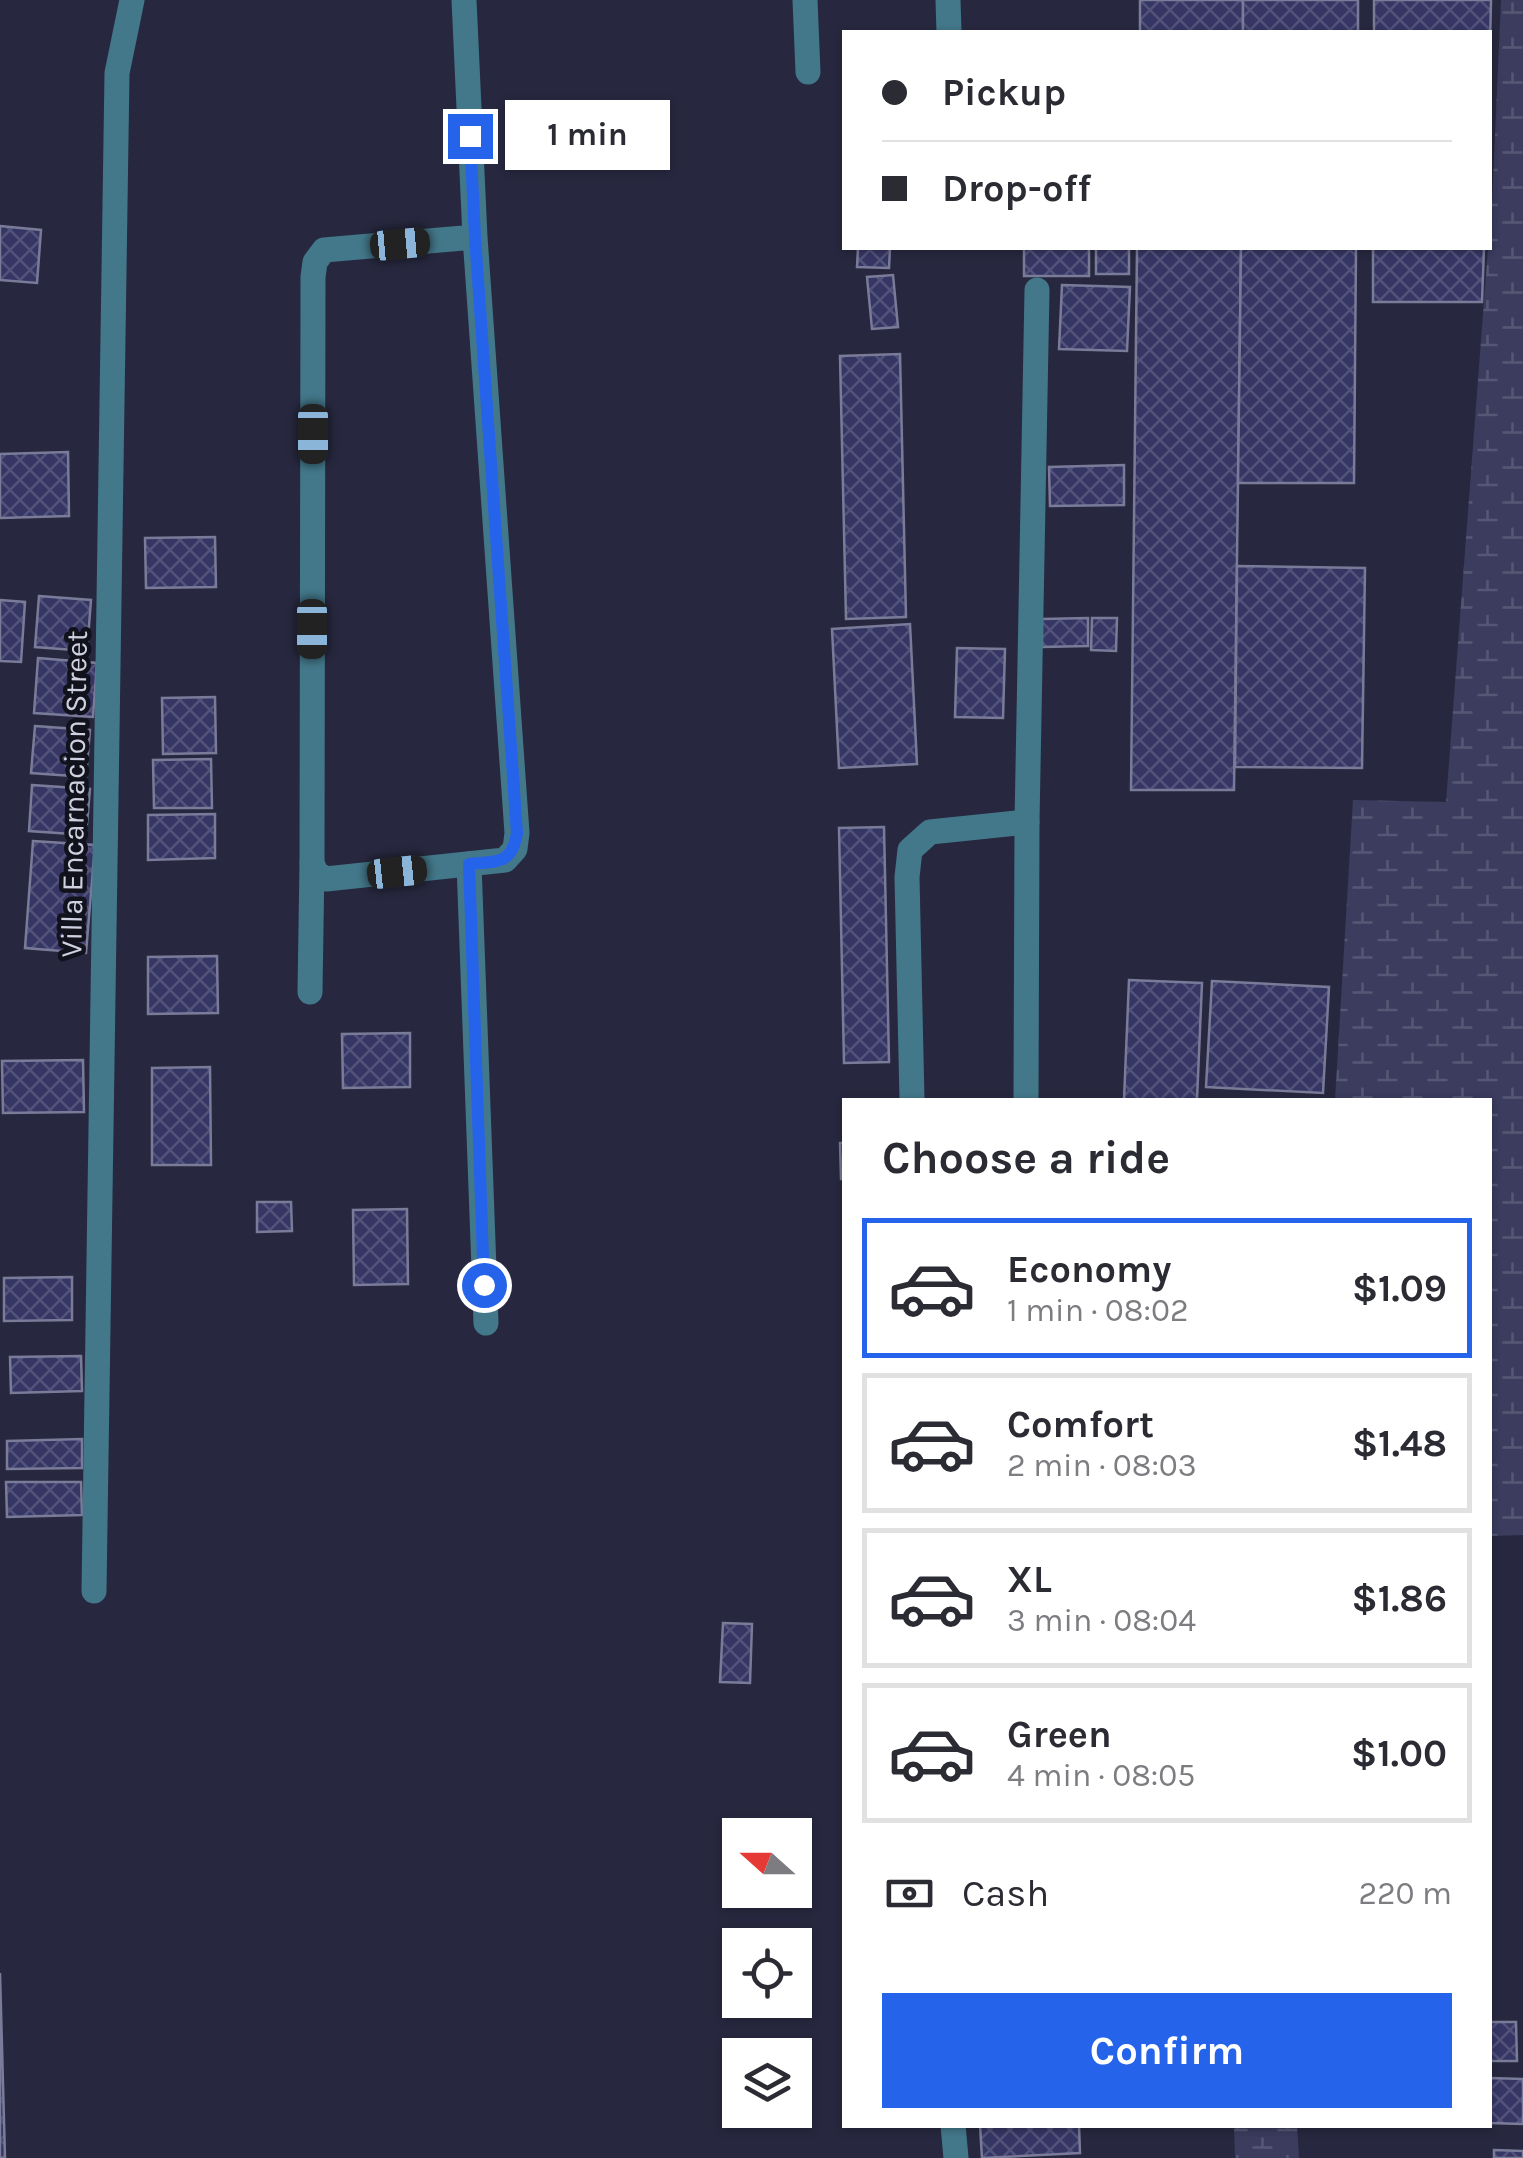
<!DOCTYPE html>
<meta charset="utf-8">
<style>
body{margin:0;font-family:Karla,sans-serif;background:#f7f7f7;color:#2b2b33;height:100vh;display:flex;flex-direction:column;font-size:38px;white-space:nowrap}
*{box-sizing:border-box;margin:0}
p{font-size:32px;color:#7c7c81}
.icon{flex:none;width:55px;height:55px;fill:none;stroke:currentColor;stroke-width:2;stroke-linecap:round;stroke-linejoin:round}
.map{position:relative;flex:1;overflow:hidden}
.drawer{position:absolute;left:842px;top:1098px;width:650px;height:1030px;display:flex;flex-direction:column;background:#fff;border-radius:0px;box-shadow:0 2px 8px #0004}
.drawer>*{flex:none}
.guide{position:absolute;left:842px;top:30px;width:650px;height:220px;border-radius:0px;box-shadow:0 2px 8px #0004;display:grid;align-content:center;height:220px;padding:0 40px;background:#fff}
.needle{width:65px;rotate:291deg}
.fabs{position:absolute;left:722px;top:1818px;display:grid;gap:20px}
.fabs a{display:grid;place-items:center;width:90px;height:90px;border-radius:0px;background:#fff;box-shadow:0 2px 8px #0004;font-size:50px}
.end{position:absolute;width:45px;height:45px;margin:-22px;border:12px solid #2563eb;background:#fff;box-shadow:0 0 0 5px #fff}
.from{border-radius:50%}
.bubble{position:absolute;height:70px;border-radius:0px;background:#fff;box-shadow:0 2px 8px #0004;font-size:32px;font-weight:700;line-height:70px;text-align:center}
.car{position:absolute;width:30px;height:60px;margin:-30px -15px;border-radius:12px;box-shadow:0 0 8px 2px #0007;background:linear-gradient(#222 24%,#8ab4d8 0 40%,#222 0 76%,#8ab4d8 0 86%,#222 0)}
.guide b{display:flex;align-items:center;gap:35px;height:95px;font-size:38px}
.guide b+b{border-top:2px solid #e1e1e2}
.guide i{width:25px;height:25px;background:#2b2b33}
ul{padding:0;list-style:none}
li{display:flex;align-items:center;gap:30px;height:140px;margin:0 20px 15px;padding:0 20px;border:5px solid #e1e1e2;border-radius:0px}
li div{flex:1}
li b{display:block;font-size:38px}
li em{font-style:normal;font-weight:700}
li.selected{border-color:#2563eb}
li>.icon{width:90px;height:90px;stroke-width:1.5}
h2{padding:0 40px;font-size:45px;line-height:120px}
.pay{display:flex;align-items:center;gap:25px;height:110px;padding:0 40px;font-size:38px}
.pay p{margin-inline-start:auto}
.button{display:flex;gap:20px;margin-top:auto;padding:20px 40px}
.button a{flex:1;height:115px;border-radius:0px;background:#2563eb;color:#fff;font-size:40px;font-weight:700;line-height:115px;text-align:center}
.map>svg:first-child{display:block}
.wetland{fill:url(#wetland-marsh)}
.building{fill:url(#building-cross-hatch);stroke:#797b98;stroke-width:2.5}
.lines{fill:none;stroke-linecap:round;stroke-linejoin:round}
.minor{stroke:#43788a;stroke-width:25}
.route{stroke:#2563eb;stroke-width:12}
.labels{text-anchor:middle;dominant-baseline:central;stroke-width:9;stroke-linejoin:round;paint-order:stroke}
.street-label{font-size:30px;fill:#cfd1e0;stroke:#11121c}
</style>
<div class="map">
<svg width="1523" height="2158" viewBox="0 0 1523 2158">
<defs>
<pattern id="wetland-marsh" width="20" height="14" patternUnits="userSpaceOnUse" patternTransform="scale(2.5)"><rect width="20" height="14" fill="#3b3c5e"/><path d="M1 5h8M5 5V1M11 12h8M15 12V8" fill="none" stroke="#565775"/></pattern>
<pattern id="building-cross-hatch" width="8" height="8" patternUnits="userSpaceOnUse" patternTransform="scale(2.5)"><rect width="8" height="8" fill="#363665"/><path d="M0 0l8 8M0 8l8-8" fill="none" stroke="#52527b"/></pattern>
</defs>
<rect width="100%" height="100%" fill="#27283f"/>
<g class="wetland">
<polygon points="1501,0 1523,0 1523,1535 1490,1536 1490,1100 1335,1100 1353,800 1446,802 1488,248 1490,248"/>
<polygon points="1234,2125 1297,2125 1299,2158 1235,2158"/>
</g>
<g class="building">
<rect x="1140" y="0" width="103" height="32"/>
<rect x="1243" y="0" width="115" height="32"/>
<polygon points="1374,0 1491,0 1490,46 1490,32 1374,32"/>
<polygon points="0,226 41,230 37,283 0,280"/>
<polygon points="858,248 890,248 889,268 857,267"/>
<rect x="1024" y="248" width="65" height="28"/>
<rect x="1096" y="248" width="33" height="26"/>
<polygon points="1137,248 1241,248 1234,790 1131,790"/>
<polygon points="1241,248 1356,248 1354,483 1238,483"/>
<polygon points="1373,248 1484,248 1482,302 1373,302"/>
<polygon points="893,275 898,327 872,329 867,277"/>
<polygon points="1062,285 1130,287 1127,351 1059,349"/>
<polygon points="900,354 906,617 846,619 840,356"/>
<polygon points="68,452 69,516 0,518 0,454"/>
<polygon points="1124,465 1124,505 1050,506 1049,467"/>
<polygon points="215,537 216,587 146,588 145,538"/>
<polygon points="1237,566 1365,568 1362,768 1235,767"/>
<polygon points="39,596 91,600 87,651 35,647"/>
<polygon points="0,600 25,602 21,662 0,661"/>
<polygon points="1088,618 1088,646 1042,647 1042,619"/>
<polygon points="1092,618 1117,618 1116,651 1091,650"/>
<polygon points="910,624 917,764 839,768 832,629"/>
<polygon points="957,648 1005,649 1003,718 955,717"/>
<polygon points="38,658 97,663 93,717 34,713"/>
<polygon points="215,697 216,753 163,754 162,698"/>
<polygon points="35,726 90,730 86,777 31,773"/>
<polygon points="211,759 212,808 154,808 153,760"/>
<polygon points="32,785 90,789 86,835 29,831"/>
<polygon points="215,814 215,858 148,860 148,815"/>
<polygon points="884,827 889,1062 844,1063 839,828"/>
<polygon points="33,841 95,845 86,953 25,948"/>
<polygon points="217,956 218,1013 148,1014 148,957"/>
<polygon points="1129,980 1202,983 1197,1100 1124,1100"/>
<polygon points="1212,981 1329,987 1323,1093 1206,1087"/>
<polygon points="410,1033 410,1087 343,1088 342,1034"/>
<polygon points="83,1060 84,1112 3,1113 2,1061"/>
<polygon points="210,1067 211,1165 152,1165 152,1068"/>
<polygon points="840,1143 845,1143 845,1178 841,1179"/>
<polygon points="257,1202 291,1202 292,1231 257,1232"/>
<polygon points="407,1209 408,1284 354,1285 353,1210"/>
<polygon points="72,1277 72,1320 4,1321 4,1278"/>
<polygon points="81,1356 82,1391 11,1393 10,1357"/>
<polygon points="82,1439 82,1468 7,1469 7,1441"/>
<polygon points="6,1482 81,1482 82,1515 7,1517"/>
<polygon points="723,1623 752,1624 750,1683 720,1682"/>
<polygon points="0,1973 5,2158 0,2158"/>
<polygon points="1490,2022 1516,2022 1517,2061 1490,2061"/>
<polygon points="1490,2078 1523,2079 1523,2124 1490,2123"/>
<polygon points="980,2125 1079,2125 1080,2153 982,2158"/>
<polygon points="1494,2150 1523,2151 1523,2158 1494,2158"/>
</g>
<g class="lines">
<g class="minor">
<polyline points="464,0 475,237 517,833 515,849 505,860 326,879 316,873 312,863 313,277 315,262 324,250 475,237"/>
<polyline points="805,0 808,72"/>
<polyline points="948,0 949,32"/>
<polyline points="469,864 486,1323"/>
<polyline points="310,992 312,863"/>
<polyline points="912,1100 907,877 910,850 930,832 1027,822"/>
<polyline points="1026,1100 1027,822 1037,290"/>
<polyline points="94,1591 117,73 132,0"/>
<polyline points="953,2125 956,2158"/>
</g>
</g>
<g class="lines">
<path class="route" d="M470 136 475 237 517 833C512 865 497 861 469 864L484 1285"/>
</g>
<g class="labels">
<g class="street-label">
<text transform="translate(74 794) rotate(-89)">Villa Encarnacion Street</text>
</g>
</g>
</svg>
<div class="fabs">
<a><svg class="needle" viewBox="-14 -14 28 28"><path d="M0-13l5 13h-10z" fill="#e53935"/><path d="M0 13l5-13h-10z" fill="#7c7c81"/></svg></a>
<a><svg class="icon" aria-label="locate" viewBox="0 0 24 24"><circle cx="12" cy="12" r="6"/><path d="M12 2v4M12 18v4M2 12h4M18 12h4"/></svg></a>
<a><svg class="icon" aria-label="layers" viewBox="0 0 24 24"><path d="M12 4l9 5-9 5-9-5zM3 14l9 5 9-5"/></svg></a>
</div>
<i class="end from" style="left:484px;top:1285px"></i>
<i class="end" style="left:470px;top:136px"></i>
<div class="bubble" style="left:505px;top:100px;width:165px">1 min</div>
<i class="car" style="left:400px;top:244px;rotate:85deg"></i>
<i class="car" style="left:313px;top:434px;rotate:180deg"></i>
<i class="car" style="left:312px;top:629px;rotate:180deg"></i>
<i class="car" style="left:397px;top:872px;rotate:84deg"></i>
<div class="guide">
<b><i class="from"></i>Pickup</b>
<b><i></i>Drop-off</b>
</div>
<section class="drawer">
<h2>Choose a ride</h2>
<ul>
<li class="selected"><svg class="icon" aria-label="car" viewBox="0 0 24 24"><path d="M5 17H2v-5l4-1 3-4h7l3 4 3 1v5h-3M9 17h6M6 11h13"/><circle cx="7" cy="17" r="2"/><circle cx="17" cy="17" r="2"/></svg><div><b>Economy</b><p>1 min · 08:02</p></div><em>$1.09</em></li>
<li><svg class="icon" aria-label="car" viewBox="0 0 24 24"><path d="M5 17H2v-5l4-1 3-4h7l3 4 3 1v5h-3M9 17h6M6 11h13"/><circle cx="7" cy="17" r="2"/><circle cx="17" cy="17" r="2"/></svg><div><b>Comfort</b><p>2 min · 08:03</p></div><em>$1.48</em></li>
<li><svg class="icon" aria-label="car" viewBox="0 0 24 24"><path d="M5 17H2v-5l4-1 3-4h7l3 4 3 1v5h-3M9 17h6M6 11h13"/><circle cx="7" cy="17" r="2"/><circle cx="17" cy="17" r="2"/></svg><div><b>XL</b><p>3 min · 08:04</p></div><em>$1.86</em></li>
<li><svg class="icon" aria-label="car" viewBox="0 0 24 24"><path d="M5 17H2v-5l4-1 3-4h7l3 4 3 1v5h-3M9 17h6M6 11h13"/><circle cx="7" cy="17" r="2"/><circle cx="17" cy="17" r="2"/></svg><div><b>Green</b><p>4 min · 08:05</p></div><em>$1.00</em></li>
</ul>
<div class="pay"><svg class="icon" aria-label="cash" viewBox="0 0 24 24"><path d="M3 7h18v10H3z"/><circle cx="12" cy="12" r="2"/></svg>Cash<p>220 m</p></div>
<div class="button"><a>Confirm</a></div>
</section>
</div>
